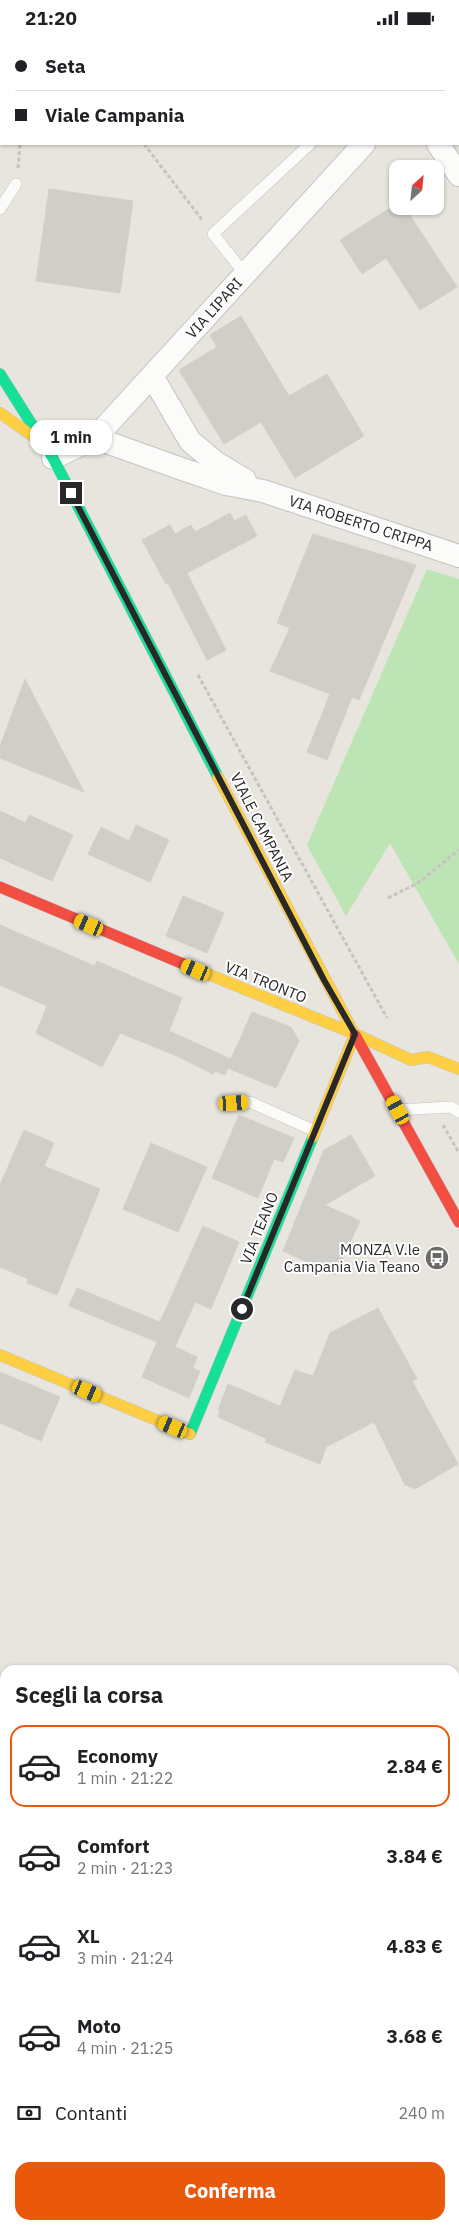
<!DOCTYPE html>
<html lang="it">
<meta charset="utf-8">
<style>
body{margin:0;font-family:"IBM Plex Sans",sans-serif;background:#f6f6f6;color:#202124;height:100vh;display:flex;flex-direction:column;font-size:19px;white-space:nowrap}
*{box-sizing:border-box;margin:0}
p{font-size:16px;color:#757577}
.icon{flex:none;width:28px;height:28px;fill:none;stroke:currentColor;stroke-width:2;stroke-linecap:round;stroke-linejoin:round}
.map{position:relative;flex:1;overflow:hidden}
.side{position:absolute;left:0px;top:1630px;width:460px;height:565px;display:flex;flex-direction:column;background:#fff;border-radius:15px 15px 0 0;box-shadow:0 1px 4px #0004}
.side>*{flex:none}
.banner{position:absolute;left:0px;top:0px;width:460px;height:110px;box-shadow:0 1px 4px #0004;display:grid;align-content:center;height:110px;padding:0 15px;background:#fff}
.needle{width:32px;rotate:27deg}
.buttons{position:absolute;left:389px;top:125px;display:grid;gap:10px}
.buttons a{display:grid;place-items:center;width:55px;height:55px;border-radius:10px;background:#fff;box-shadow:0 1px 4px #0004;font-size:25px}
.end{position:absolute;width:22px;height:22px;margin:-11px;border:6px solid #282828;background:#fff;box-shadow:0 0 0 2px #fff}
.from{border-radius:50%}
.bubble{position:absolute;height:35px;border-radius:15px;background:#fff;box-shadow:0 1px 4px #0004;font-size:16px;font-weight:700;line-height:35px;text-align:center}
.car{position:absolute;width:15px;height:30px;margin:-15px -8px;border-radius:6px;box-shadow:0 0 4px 1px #0007;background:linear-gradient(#f5c518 24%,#345 0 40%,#f5c518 0 76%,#345 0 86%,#f5c518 0)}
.banner b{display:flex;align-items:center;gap:18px;height:48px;font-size:19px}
.banner b+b{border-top:1px solid #e0e0e0}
.banner i{width:12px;height:12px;background:#202124}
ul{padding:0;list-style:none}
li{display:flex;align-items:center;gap:15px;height:82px;margin:0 10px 8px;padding:0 5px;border:2px solid transparent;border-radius:15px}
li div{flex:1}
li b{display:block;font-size:19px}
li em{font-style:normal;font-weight:700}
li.on{border-color:#ea580c}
li>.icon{width:45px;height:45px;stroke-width:1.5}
h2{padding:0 15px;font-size:22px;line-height:60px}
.pay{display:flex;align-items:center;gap:12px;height:55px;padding:0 15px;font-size:19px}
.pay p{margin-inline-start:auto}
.primary-button{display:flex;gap:10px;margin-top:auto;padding:10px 15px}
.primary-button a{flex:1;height:58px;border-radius:15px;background:#ea580c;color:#fff;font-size:20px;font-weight:700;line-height:58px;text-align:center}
.status{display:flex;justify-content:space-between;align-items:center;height:35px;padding:0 25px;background:#fff;direction:ltr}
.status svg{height:14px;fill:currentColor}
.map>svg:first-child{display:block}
.green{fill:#bce4b5}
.building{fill:#d0cec8;stroke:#d2d0c9}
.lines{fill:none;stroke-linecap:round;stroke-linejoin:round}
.lane-casing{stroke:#c4c3c3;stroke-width:12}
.street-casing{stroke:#c4c3c3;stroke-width:24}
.fast-casing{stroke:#c4c3c3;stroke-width:12}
.slow-casing{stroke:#c4c3c3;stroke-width:12}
.jam-casing{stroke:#c4c3c3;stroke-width:12}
.path{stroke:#c5c4c3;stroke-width:3;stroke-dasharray:4 2.5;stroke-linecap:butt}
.lane{stroke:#fbfbfa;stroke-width:11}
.street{stroke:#fbfbfa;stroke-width:22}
.fast{stroke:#16e098;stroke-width:11}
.slow{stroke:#ffcf43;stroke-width:11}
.jam{stroke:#f24e42;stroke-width:11}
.route{stroke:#282828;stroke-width:6}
.labels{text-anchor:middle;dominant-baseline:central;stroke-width:4;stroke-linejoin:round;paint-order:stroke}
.street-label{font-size:15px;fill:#282828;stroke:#fff}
.poi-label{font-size:15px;fill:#282828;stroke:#fff;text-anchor:end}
</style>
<div class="status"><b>21:20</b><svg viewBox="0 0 49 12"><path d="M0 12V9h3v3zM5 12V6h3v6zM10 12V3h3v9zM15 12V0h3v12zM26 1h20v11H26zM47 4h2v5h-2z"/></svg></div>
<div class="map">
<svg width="459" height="2195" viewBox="0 0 459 2195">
<rect width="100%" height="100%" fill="#e7e5dd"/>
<g class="green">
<polygon points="427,534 459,544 459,929 390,808 346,881 307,810"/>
<polygon points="0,1888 5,1889 5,1966 0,1965"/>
<polygon points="455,2019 459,2021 459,2090 455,2089"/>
</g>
<g class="building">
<polygon points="49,154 133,166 120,258 36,246"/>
<polygon points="398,168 398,171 404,171 457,252 420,275 386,223 362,239 340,205"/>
<polygon points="241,281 289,361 327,339 364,401 295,443 261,387 224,409 179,335 217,312 210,300"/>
<polygon points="230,478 234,486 246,480 257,501 187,538 226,615 207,625 168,548 166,549 142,505 170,490 175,499 191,490 195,497"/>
<polygon points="313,499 416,530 359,665 352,662 327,725 307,717 330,659 270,636 290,593 277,588"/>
<polygon points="25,644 84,757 0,723 0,711"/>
<polygon points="0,776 26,788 29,780 73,800 52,846 0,823"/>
<polygon points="136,790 169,805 150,847 88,819 101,792 129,806"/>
<polygon points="183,861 224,878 207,918 166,901"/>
<polygon points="0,890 95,931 97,926 182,963 169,996 231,1024 252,977 291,992 299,1006 276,1053 228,1033 225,1040 215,1036 213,1039 177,1021 120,998 102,1032 36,998 47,971 0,950"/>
<polygon points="239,1080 294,1103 283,1127 274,1124 258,1163 212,1143"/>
<polygon points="24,1095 54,1108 44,1131 100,1154 57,1260 27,1248 28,1244 0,1232 0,1150"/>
<polygon points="351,1100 375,1141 325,1170 360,1186 335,1240 283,1216 324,1115"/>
<polygon points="151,1108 207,1132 178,1197 123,1174"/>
<polygon points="203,1191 239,1207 211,1274 195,1267 175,1312 197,1322 193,1333 200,1336 189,1363 142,1342 157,1307 69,1271 77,1253 160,1287"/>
<polygon points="378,1273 417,1344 412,1346 458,1429 415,1454 405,1450 374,1387 326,1412 320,1429 265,1407 267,1404 218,1382 220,1377 218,1375 228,1349 280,1371 295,1335 313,1341 330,1298"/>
<polygon points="0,1337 60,1362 41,1406 0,1388"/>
</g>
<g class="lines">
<g class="lane-casing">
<g id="lane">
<polyline points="426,1 427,0"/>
<polyline points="0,174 16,149"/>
<polyline points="245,239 213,199 310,109"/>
<polyline points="234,1068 250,1067 315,1096"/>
<polyline points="398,1075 451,1072 459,1077"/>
</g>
</g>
<g class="street-casing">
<g id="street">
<polyline points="438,109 459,140"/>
<polyline points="152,341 190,406 215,427 245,445"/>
<polyline points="95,403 179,433 226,449 263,456 459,521"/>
<polyline points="53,423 95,403 364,109"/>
</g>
</g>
<g class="fast-casing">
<g id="fast">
<polyline points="0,339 53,423 218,742"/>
<polyline points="190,1399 313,1102"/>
</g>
</g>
<g class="slow-casing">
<g id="slow">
<polyline points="0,378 34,402"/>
<polyline points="218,742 355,1000"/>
<polyline points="188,931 355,999 411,1025 428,1022 459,1034"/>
<polyline points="313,1102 355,999"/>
<polyline points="0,1320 190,1399"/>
</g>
</g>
<g class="jam-casing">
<g id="jam">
<polyline points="0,852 188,931"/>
<polyline points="355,1000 459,1187"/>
</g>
</g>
<g class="path">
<polyline points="29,1 29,0"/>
<polyline points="144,109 203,186"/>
<polyline points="18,133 20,109"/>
<polyline points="198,640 387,983"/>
<polyline points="388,863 418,848 459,815"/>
<polyline points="443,1090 459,1118"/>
</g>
<use href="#lane" class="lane"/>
<use href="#street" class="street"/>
<use href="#fast" class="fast"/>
<use href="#slow" class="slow"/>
<use href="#jam" class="jam"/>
</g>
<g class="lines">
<polyline class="route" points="71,458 324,945 355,999 242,1274"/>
</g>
<defs>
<g id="bus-disc" transform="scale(1.25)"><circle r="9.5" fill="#6b6a67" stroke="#fff"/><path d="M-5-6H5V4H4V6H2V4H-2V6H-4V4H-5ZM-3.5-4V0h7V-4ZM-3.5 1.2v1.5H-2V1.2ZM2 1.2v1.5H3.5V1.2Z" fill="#fff"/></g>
</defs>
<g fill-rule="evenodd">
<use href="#bus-disc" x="437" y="1223"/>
</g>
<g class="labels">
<g class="street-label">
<text transform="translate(214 273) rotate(-48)">VIA LIPARI</text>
<text transform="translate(361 488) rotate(18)">VIA ROBERTO CRIPPA</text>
<text transform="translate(262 792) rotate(63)">VIALE CAMPANIA</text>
<text transform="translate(266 947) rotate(22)">VIA TRONTO</text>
<text transform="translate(259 1193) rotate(-68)">VIA TEANO</text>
</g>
<g class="poi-label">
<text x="420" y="1214">MONZA V.le<tspan x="420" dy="17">Campania Via Teano</tspan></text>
</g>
</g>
</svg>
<div class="buttons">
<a><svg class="needle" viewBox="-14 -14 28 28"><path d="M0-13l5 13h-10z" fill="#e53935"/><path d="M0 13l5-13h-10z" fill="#757577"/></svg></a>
</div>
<i class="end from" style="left:242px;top:1274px"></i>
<i class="end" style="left:71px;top:458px"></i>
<div class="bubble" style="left:30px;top:385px;width:82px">1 min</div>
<i class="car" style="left:89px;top:890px;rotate:293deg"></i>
<i class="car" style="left:196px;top:935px;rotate:293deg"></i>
<i class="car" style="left:234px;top:1068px;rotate:87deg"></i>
<i class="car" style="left:398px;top:1075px;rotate:331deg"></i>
<i class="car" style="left:87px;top:1356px;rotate:113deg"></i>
<i class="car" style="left:173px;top:1392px;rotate:293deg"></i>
<div class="banner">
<b><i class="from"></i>Seta</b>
<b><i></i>Viale Campania</b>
</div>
<section class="side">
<h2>Scegli la corsa</h2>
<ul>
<li class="on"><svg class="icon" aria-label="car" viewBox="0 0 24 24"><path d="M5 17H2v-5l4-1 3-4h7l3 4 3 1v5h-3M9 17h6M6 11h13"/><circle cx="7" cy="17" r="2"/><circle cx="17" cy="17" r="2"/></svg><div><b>Economy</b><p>1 min · 21:22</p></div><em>2.84 €</em></li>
<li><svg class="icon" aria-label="car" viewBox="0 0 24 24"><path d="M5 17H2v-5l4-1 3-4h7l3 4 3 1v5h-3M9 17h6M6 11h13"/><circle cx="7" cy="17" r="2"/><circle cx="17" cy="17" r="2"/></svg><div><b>Comfort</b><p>2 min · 21:23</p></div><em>3.84 €</em></li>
<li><svg class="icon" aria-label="car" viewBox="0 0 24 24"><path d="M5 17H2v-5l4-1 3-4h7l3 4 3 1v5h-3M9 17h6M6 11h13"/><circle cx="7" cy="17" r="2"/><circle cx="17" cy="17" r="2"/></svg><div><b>XL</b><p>3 min · 21:24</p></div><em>4.83 €</em></li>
<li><svg class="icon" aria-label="car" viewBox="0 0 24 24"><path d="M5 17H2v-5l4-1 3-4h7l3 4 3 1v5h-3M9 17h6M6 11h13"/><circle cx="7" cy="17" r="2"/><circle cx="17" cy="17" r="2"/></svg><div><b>Moto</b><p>4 min · 21:25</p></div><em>3.68 €</em></li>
</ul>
<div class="pay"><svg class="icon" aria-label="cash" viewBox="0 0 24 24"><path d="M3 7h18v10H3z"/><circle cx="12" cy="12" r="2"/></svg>Contanti<p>240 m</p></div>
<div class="primary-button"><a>Conferma</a></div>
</section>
</div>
